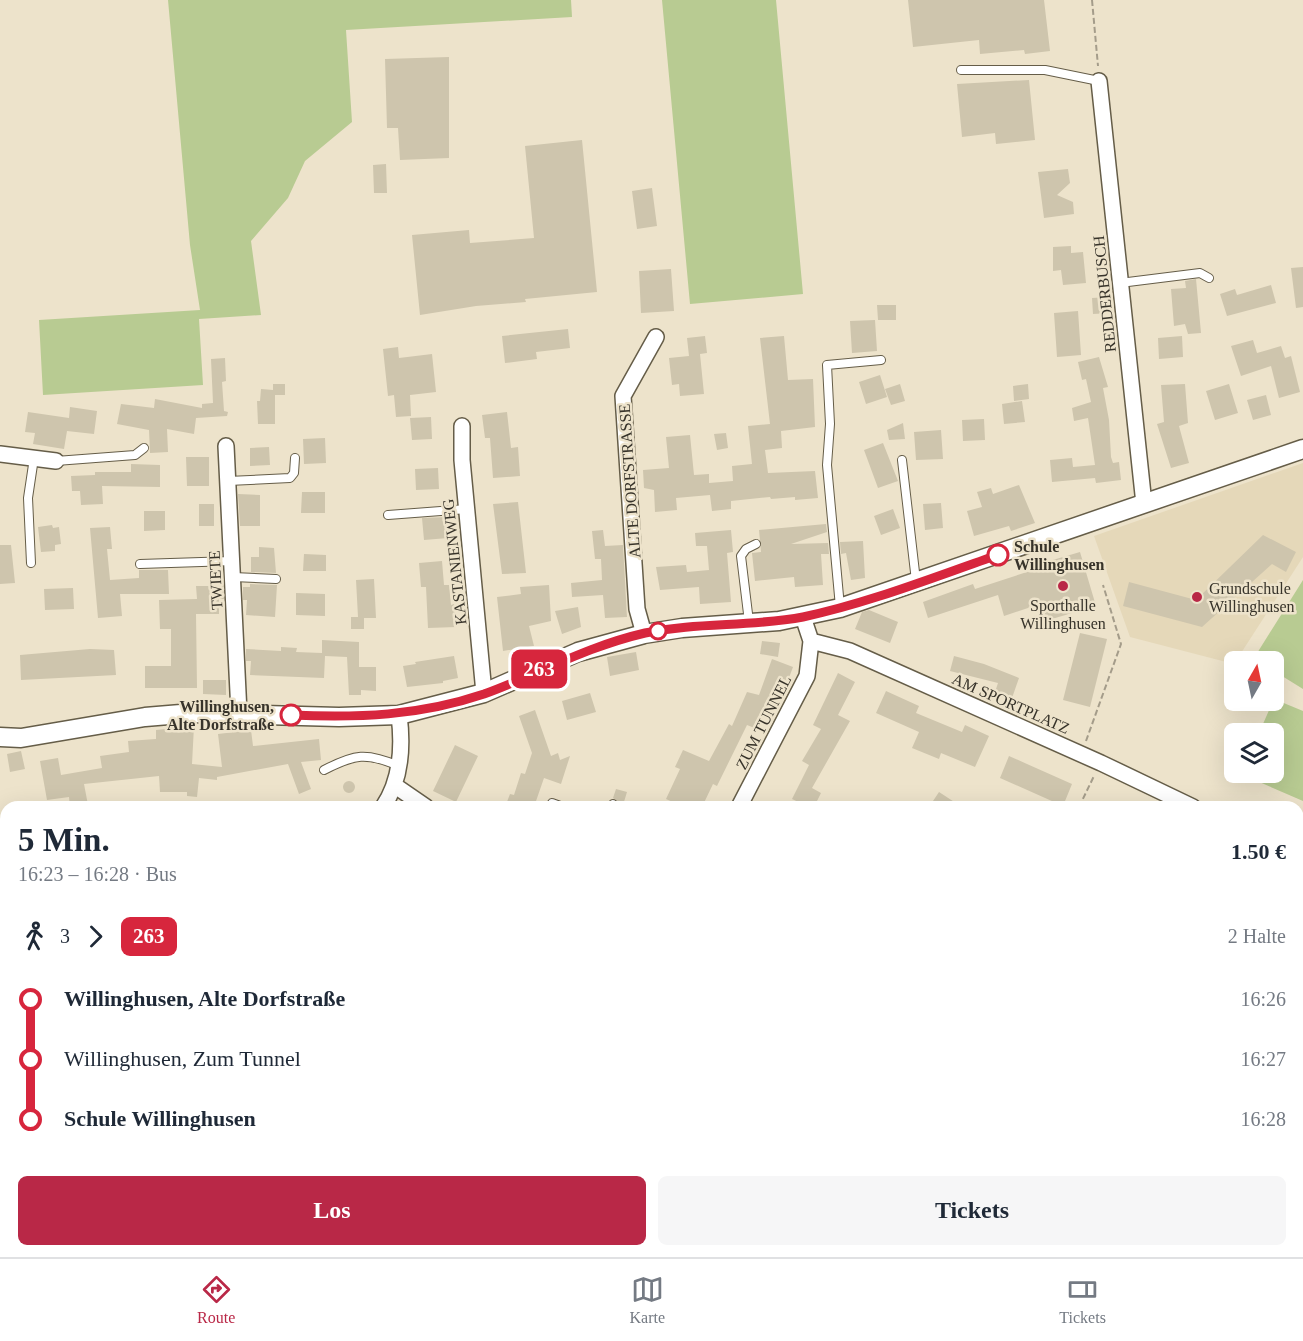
<!DOCTYPE html>
<html lang="de">
<head>
<meta charset="utf-8">
<style>
  body { margin:0; font-family:Georgia,serif; background:#f6f6f7; color:#1f2937; height:100vh; display:flex; flex-direction:column; font-size:22px; white-space:nowrap }
  * { box-sizing:border-box; margin:0 }
  p { font-size:20px; color:#747a83 }
  .icon { flex:none; width:33px; height:33px; fill:none; stroke:currentColor; stroke-width:2; stroke-linecap:round; stroke-linejoin:round }
  .map { position:relative; flex:1; overflow:hidden }
  .details { position:absolute; left:0px; top:801px; width:1304px; height:456px; display:flex; flex-direction:column; background:#fff; border-radius:18px 18px 0 0; box-shadow:0 6px 24px #0002 }
  .details>* { flex:none }
  .badge { padding:0 12px; border-radius:9px; font-size:21px; line-height:39px }
  .needle { width:39px; rotate:9deg }
  .buttons { position:absolute; left:1224px; top:651px; display:grid; gap:12px }
  .buttons a { display:grid; place-items:center; width:60px; height:60px; border-radius:9px; background:#fff; box-shadow:0 6px 24px #0002; font-size:30px }
  .map>.badge { position:absolute; translate:-50% -50%; box-shadow:0 0 0 3px #fff }
  .legs { display:flex; align-items:center; gap:9px; height:66px; padding:0 18px; font-size:20px }
  .legs p { margin-inline-start:auto }
  .overview { display:flex; align-items:center; justify-content:space-between; height:102px; padding:0 18px }
  h1 { font-size:33px; font-weight:700; line-height:45px }
  .action { display:flex; gap:12px; margin-top:auto; padding:12px 18px }
  .action a { flex:1; height:69px; border-radius:9px; background:#b92847; color:#fff; font-size:24px; font-weight:700; line-height:69px; text-align:center }
  .action a+a { background:#f6f6f7; color:#1f2937 }
  ul { padding:0 18px; list-style:none }
  li { display:flex; align-items:center; gap:21px; height:60px; font-size:22px }
  li i { display:grid; place-items:center; width:9px; height:100%; margin:0 8px; background:currentColor }
  li i::after { content:''; width:15px; height:15px; margin:-8px; border:4px solid; border-radius:50%; background:#fff }
  li p { margin-inline-start:auto }
  li:first-child i { background:linear-gradient(#0000 50%,currentColor 0) }
  li:last-child i { background:linear-gradient(currentColor 50%,#0000 0) }
  .dock { display:flex; justify-content:space-around; align-items:center; height:84px; border-top:2px solid #e0e1e3; background:#fff; font-size:16px; color:#747a83 }
  .dock a { display:grid; justify-items:center; gap:3px }
  .dock .active { color:#b92847 }
  .map>svg:first-child { display:block }
  .built { fill:#e5d8b9 }
  .green { fill:#b8cb92 }
  .building { fill:#cec5ad }
  .lines { fill:none; stroke-linecap:round; stroke-linejoin:round }
  .service-casing { stroke:#655d48; stroke-width:10 }
  .minor-casing { stroke:#655d48; stroke-width:18 }
  .tertiary-casing { stroke:#655d48; stroke-width:21 }
  .path { stroke:#a49c8a; stroke-width:2; stroke-dasharray:6 3; stroke-linecap:butt }
  .service { stroke:#fff; stroke-width:8 }
  .minor { stroke:#fff; stroke-width:15 }
  .tertiary { stroke:#fff; stroke-width:18 }
  .line-1-casing { stroke:#fff; stroke-width:14 }
  .line-1 { stroke:#d7263d; stroke-width:9 }
  .stop-1-dot { fill:#fff; stroke:#d7263d; stroke-width:3 }
  .poi-dot { fill:#b92847; stroke:#ede3cb; stroke-width:2 }
  .labels { text-anchor:middle; stroke-width:5; stroke-linejoin:round; paint-order:stroke }
  .street-label { font-size:16px; fill:#37332a; stroke:#ede3cb }
  .stop-label { font-size:16px; font-weight:bold; fill:#37332a; stroke:#ede3cb; text-anchor:start }
  .poi-label { font-size:16px; fill:#37332a; stroke:#ede3cb; text-anchor:start }
</style>
</head>
<body>
<div class="map">
<svg width="1303" height="1257" viewBox="0 0 1303 1257">
  <rect width="100%" height="100%" fill="#ede3cb"/>
  <path class="built" d="M1303 463V557L1234 664 1130 637 1094 536Z
    M1303 1061V1257H1212L1215 1251H1298V1073Z"/>
  <path class="green" d="M168 0H571L572 17 346 30 352 122 305 161 288 198 251 241 261 315 199 319 203 385 43 395 39 320 200 310 190 245Z
    M662 0H776L803 294 690 304Z
    M1303 580V689L1274 671V662L1259 661 1254 658Z
    M1274 699 1303 711V801L1241 774 1274 772V734L1259 733Z
    M6 900V1251H101L100 1257H0V903Z"/>
  <path class="building" d="M908 0H1044L1050 51 1025 54 1024 50 980 54 979 40 913 47Z
    M449 57V158L400 160 398 128H387L385 59Z
    M1029 80 1035 140 996 144 995 133 962 137 957 84Z
    M582 140 597 292 525 299 526 302 476 306 420 315 412 235 469 230 470 243 534 238 525 146Z
    M386 164 387 193H374L373 165Z
    M1068 169 1070 183 1057 195 1073 202 1074 214 1044 218 1038 172Z
    M652 188 657 226 637 229 632 191Z
    M1071 246V253L1083 252 1086 283 1063 285 1061 270 1053 271V247Z
    M1303 267V307L1296 308 1291 268Z
    M671 269 674 311 641 313 639 271Z
    M1196 279 1201 333 1188 334 1185 324 1174 326 1171 289 1186 288 1185 281Z
    M1271 285 1276 303 1227 316 1220 294 1235 289 1237 295Z
    M1108 297 1110 313 1093 314 1092 298Z
    M877 305H896V320H878Z
    M1078 311 1081 355 1057 357 1054 313Z
    M875 320 877 351 852 353 850 321Z
    M568 329 570 348 536 352 537 359 505 363 502 336Z
    M705 336 707 353 700 354 704 394 680 396 679 384 672 385 669 358 689 356 687 338Z
    M784 336 788 380 813 379 815 427 781 431 782 448 765 450 768 473 815 471 818 498 795 500V497L771 499 770 497 731 501V509L712 511 710 495 676 498 677 510 655 512 654 490 644 488 643 470 669 468 666 437 690 435 694 475 709 474V483L733 481 732 466 752 464 748 426 770 424 760 338Z
    M1182 336 1183 357 1159 359 1158 338Z
    M1253 340 1257 353 1281 346 1285 358 1291 356 1300 392 1279 398 1271 366 1241 376 1231 346Z
    M398 347 399 358 432 354 436 392 410 395 411 416 396 417 394 395 388 396 383 349Z
    M1099 357 1108 387 1103 388 1109 420 1111 457 1113 463 1119 462 1121 480 1096 483 1095 478 1052 482 1050 460 1072 458 1073 467 1095 465 1088 418 1074 421 1072 408 1091 402 1086 379 1082 380 1078 362Z
    M225 358 226 381 222 382 224 411 228 412 227 416 196 418 194 434 167 429 168 452 150 453 149 430 117 424 121 404 154 408 155 399 202 408V404L213 403 211 359Z
    M880 375 887 397 866 404 859 382Z
    M273 384H285V395H275V424H258L257 401H260L261 389 273 390Z
    M900 384 905 401 891 405 885 389Z
    M1028 384 1029 399 1014 401 1013 386Z
    M1185 384 1188 423 1179 426 1189 463 1171 468 1157 424 1164 422 1161 385Z
    M1229 384 1238 413 1215 420 1206 391Z
    M1266 395 1271 415 1253 420 1247 400Z
    M1022 401 1025 422 1004 424 1002 404Z
    M70 407 97 411 94 434 67 431 64 449 33 444 35 433 25 432 28 412 69 418Z
    M507 412 511 448 518 447 520 476 493 478 490 438H485L482 415Z
    M431 417 432 439 412 440 410 418Z
    M984 419 985 440 963 441 962 420Z
    M903 423 905 439 889 440 887 430Z
    M941 430 943 459 916 460 914 432Z
    M726 433 728 448 717 450 714 434Z
    M325 438 326 463 304 464 303 439Z
    M883 443 898 481 878 488 864 450Z
    M269 447 270 465 250 466V448Z
    M186 457H209V486H187Z
    M131 464 160 465V487L102 486 103 504 81 505 80 491H72L71 476 95 475V472H131Z
    M438 468 439 489 416 490 415 469Z
    M1019 485 1035 523 1011 531 1009 526 974 536 967 511 982 507 977 492 991 488 993 494Z
    M302 492H325V513H301Z
    M238 494 260 495V526H240Z
    M518 502 526 573 502 574 493 504Z
    M941 503 943 528 925 530 923 504Z
    M199 504H214V526H199Z
    M893 509 900 528 881 535 874 516Z
    M144 511H165V530L144 531Z
    M447 517 448 538 424 540 422 518Z
    M826 524 827 532 791 544 828 543 829 554H821L823 585 795 587 794 577 755 581 752 553 761 552 759 530Z
    M52 525 53 528 59 527 61 544 55 545V551L41 552 38 527Z
    M110 527 112 549H107L110 580 139 578V570H168L169 594H120L122 616 98 618 90 528Z
    M603 530 605 546 623 545 627 617 605 618 603 595 572 597 571 583 602 580 601 559H595L592 531Z
    M731 530 733 552 727 553 731 602 700 604 699 587 660 590 656 567 686 565 687 572 709 570 707 546H696L695 533Z
    M1263 535 1296 552 1286 572 1272 564 1202 627 1123 606 1129 582 1196 600Z
    M863 541 865 578 851 580 846 553 841 554 840 542Z
    M0 545H11L15 583 0 584Z
    M259 547 274 548 276 573 251 572V557H259Z
    M1080 552 1096 606 1045 621 1040 604 1004 616 998 595 928 618 923 602 973 584 975 589 1030 571 1029 567Z
    M304 554 326 555V571H303Z
    M442 561 444 585H449L451 605 454 604 456 627 428 628 426 587H421L419 563Z
    M374 579 376 618H364V629H351V617H358L356 580Z
    M250 584 277 585 275 617 246 615 247 600H243V587H250Z
    M549 585 551 621 529 626 534 646 503 651 497 597 521 594 520 587Z
    M196 586H223L224 599H219V614H196L197 688H145V666H171V629H160L159 600 197 599Z
    M73 588 74 609 45 610 44 589Z
    M296 593 325 594V616L296 615Z
    M578 607 581 627 562 634 555 611Z
    M869 610 898 622 890 643 855 629 862 612Z
    M1080 633 1107 639 1090 707 1063 700Z
    M322 640 359 642V667H376V691L361 690V695H349L347 657 325 656 324 678 250 675 251 661H246V649L281 651V647L297 648 296 652 322 653Z
    M762 641 780 643 778 657 760 654Z
    M90 649 114 650 116 675 21 680 20 655Z
    M636 652 639 670 610 676 607 657Z
    M454 656 458 678 443 681V683L407 687 403 666 416 664 415 662Z
    M954 656 984 664 1019 678 1012 698 995 692 998 683 950 671Z
    M772 659 793 667 781 699 771 695 757 729 747 725 717 786 713 784 702 807H684L666 799 680 769 675 767 683 750 709 761 729 724 732 726 747 692 759 695Z
    M838 673 855 682 838 715 850 721 812 788 821 793 814 807H809L792 799 809 765 802 761 821 729 813 725Z
    M203 680H226V695L203 694Z
    M886 691 919 706 916 713 962 732 965 725 989 736 975 767 941 753 939 759 912 748 919 732 876 713Z
    M590 693 596 712 567 720 562 701Z
    M535 710 551 756 558 753 560 760 570 756 561 784 544 778 535 804 542 807H505L510 794 514 795 521 773 525 774 532 753 519 716Z
    M194 726 192 764 222 767 218 734 251 730 253 746 319 739 321 760 301 762 311 789 299 794 288 764 217 777V780L199 778 197 797 187 796V792H160L159 776 84 784 88 805 70 807 69 797 47 800 40 761 58 758 61 775 102 768 100 756 129 752 128 741 156 739V730Z
    M455 745 478 756 456 802 433 791Z
    M21 751 25 769 10 772 7 754Z
    M1009 756 1072 784 1063 806 1000 778Z
    M343 787a6 6 0 1 1 12 0a6 6 0 1 1-12 0Z
    M616 789 627 792 623 805 613 798Z
    M939 792 962 807H929Z"/>
  <g class="lines">
    <g class="service-casing">
      <path id="service" d="M961 70H1045L1099 81
        M1120 283 1200 273 1209 278
        M902 460 916 581
        M56 461 135 455 144 448
        M228 481 290 478 294 473 295 458
        M388 515 467 509
        M31 563 28 498 34 458
        M140 564 232 561
        M233 577 276 579
        M840 607 827 465 830 424 827 365 881 360
        M749 622 741 556 746 549 756 544
        M324 770C355 754 366 752 399 766
        M550 807 552 803 563 807
        M612 807 613 804"/>
    </g>
    <g class="minor-casing">
      <path id="minor" d="M1099 81 1144 504
        M462 426V460L484 693
        M226 446 239 713
        M0 454 56 461
        M644 634 637 609 623 396 656 337
        M811 641 850 651 1101 763 1193 807
        M394 785 426 807
        M383 807C402 779 403 746 399 715
        M739 807 807 676 811 641 803 617
        M751 1251 765 1257
        M454 1257 458 1251
        M734 1257 737 1251
        M784 1257 787 1251
        M902 1257 904 1251
        M1023 1257 1026 1251"/>
    </g>
    <g class="tertiary-casing">
      <path id="tertiary" d="M0 737 21 738 145 717 193 713 339 717 399 715 484 693 578 652 644 634 682 628 779 621 840 608 1303 449
        M1298 990 1303 979
        M1187 1257 1189 1251"/>
    </g>
    <path class="path" d="M1092 0 1098 66
      M1086 741 1121 644 1103 585
      M1079 807 1094 776
      M1298 852 1303 854"/>
    <use href="#service" class="service"/>
    <use href="#minor" class="minor"/>
    <use href="#tertiary" class="tertiary"/>
  </g>
  <g class="lines">
    <g class="line-1-casing">
      <path id="line-1" d="M291 715C358 718 419 716 484 694 539 674 585 647 645 633 697 622 751 627 803 617 869 603 934 577 998 555"/>
    </g>
    <use href="#line-1" class="line-1"/>
  </g>
  <g class="stop-1-dot">
    <circle cx="998" cy="555" r="10"/>
    <circle cx="658" cy="631" r="8"/>
    <circle cx="291" cy="715" r="10"/>
  </g>
  <g class="poi-dot">
    <circle cx="1063" cy="586" r="6"/>
    <circle cx="1197" cy="597" r="6"/>
  </g>
  <g class="labels">
    <g class="street-label">
      <text transform="translate(1104 294) rotate(-96)" y="6">REDDERBUSCH</text>
      <text transform="translate(629 481) rotate(-94)" y="6">ALTE DORFSTRASSE</text>
      <text transform="translate(454 562) rotate(-96)" y="6">KASTANIENWEG</text>
      <text transform="translate(215 580) rotate(-93)" y="6">TWIETE</text>
      <text transform="translate(1011 703) rotate(24)" y="6">AM SPORTPLATZ</text>
      <text transform="translate(763 722) rotate(-63)" y="6">ZUM TUNNEL</text>
    </g>
    <g class="stop-label">
      <text x="1014" y="552">Schule<tspan x="1014" dy="18">Willinghusen</tspan></text>
      <text x="274" y="712" text-anchor="end">Willinghusen,<tspan x="274" dy="18">Alte Dorfstraße</tspan></text>
    </g>
    <g class="poi-label">
      <text x="1209" y="594">Grundschule<tspan x="1209" dy="18">Willinghusen</tspan></text>
      <text x="1063" y="611" text-anchor="middle">Sporthalle<tspan x="1063" dy="18">Willinghusen</tspan></text>
    </g>
  </g>
</svg>
<div class="buttons">
<a><svg class="needle" viewBox="-14 -14 28 28"><path d="M0-13l5 13h-10z" fill="#e53935"/><path d="M0 13l5-13h-10z" fill="#747a83"/></svg></a>
<a><svg class="icon" aria-label="layers" viewBox="0 0 24 24"><path d="M12 4l9 5-9 5-9-5zM3 14l9 5 9-5"/></svg></a>
</div>
<b class="badge" style="left:539px;top:669px;background:#d7263d;color:#fff">263</b>
<section class="details">
<div class="overview"><div><h1>5 Min.</h1><p>16:23 – 16:28 · Bus</p></div><b>1.50 €</b></div>
<div class="legs"><svg class="icon" aria-label="walk" viewBox="0 0 24 24"><circle cx="13" cy="4" r="2"/><path d="M13 8l-2 6 4 7M11 14l-3 7M7 12l3-4h3l4 4"/></svg>3<svg class="icon" aria-label="forward" viewBox="0 0 24 24"><path d="M9 5l7 7-7 7"/></svg><b class="badge" style="background:#d7263d;color:#fff">263</b><p>2 Halte</p></div>
<ul>
<li><i style="color:#d7263d"></i><b>Willinghusen, Alte Dorfstraße</b><p>16:26</p></li>
<li><i style="color:#d7263d"></i><span>Willinghusen, Zum Tunnel</span><p>16:27</p></li>
<li><i style="color:#d7263d"></i><b>Schule Willinghusen</b><p>16:28</p></li>
</ul>
<div class="action"><a>Los</a><a>Tickets</a></div>
</section>
</div>
<nav class="dock">
<a class="active"><svg class="icon" aria-label="directions" viewBox="0 0 24 24"><path d="M12 3l9 9-9 9-9-9zM9 14v-3h6M13 9l2 2-2 2"/></svg>Route</a>
<a><svg class="icon" aria-label="map" viewBox="0 0 24 24"><path d="M3 6l6-2 6 2 6-2v14l-6 2-6-2-6 2zM9 4v14M15 6v14"/></svg>Karte</a>
<a><svg class="icon" aria-label="tickets" viewBox="0 0 24 24"><path d="M3 7h18v10H3zM15 7v10"/></svg>Tickets</a>
</nav>
</body>
</html>
